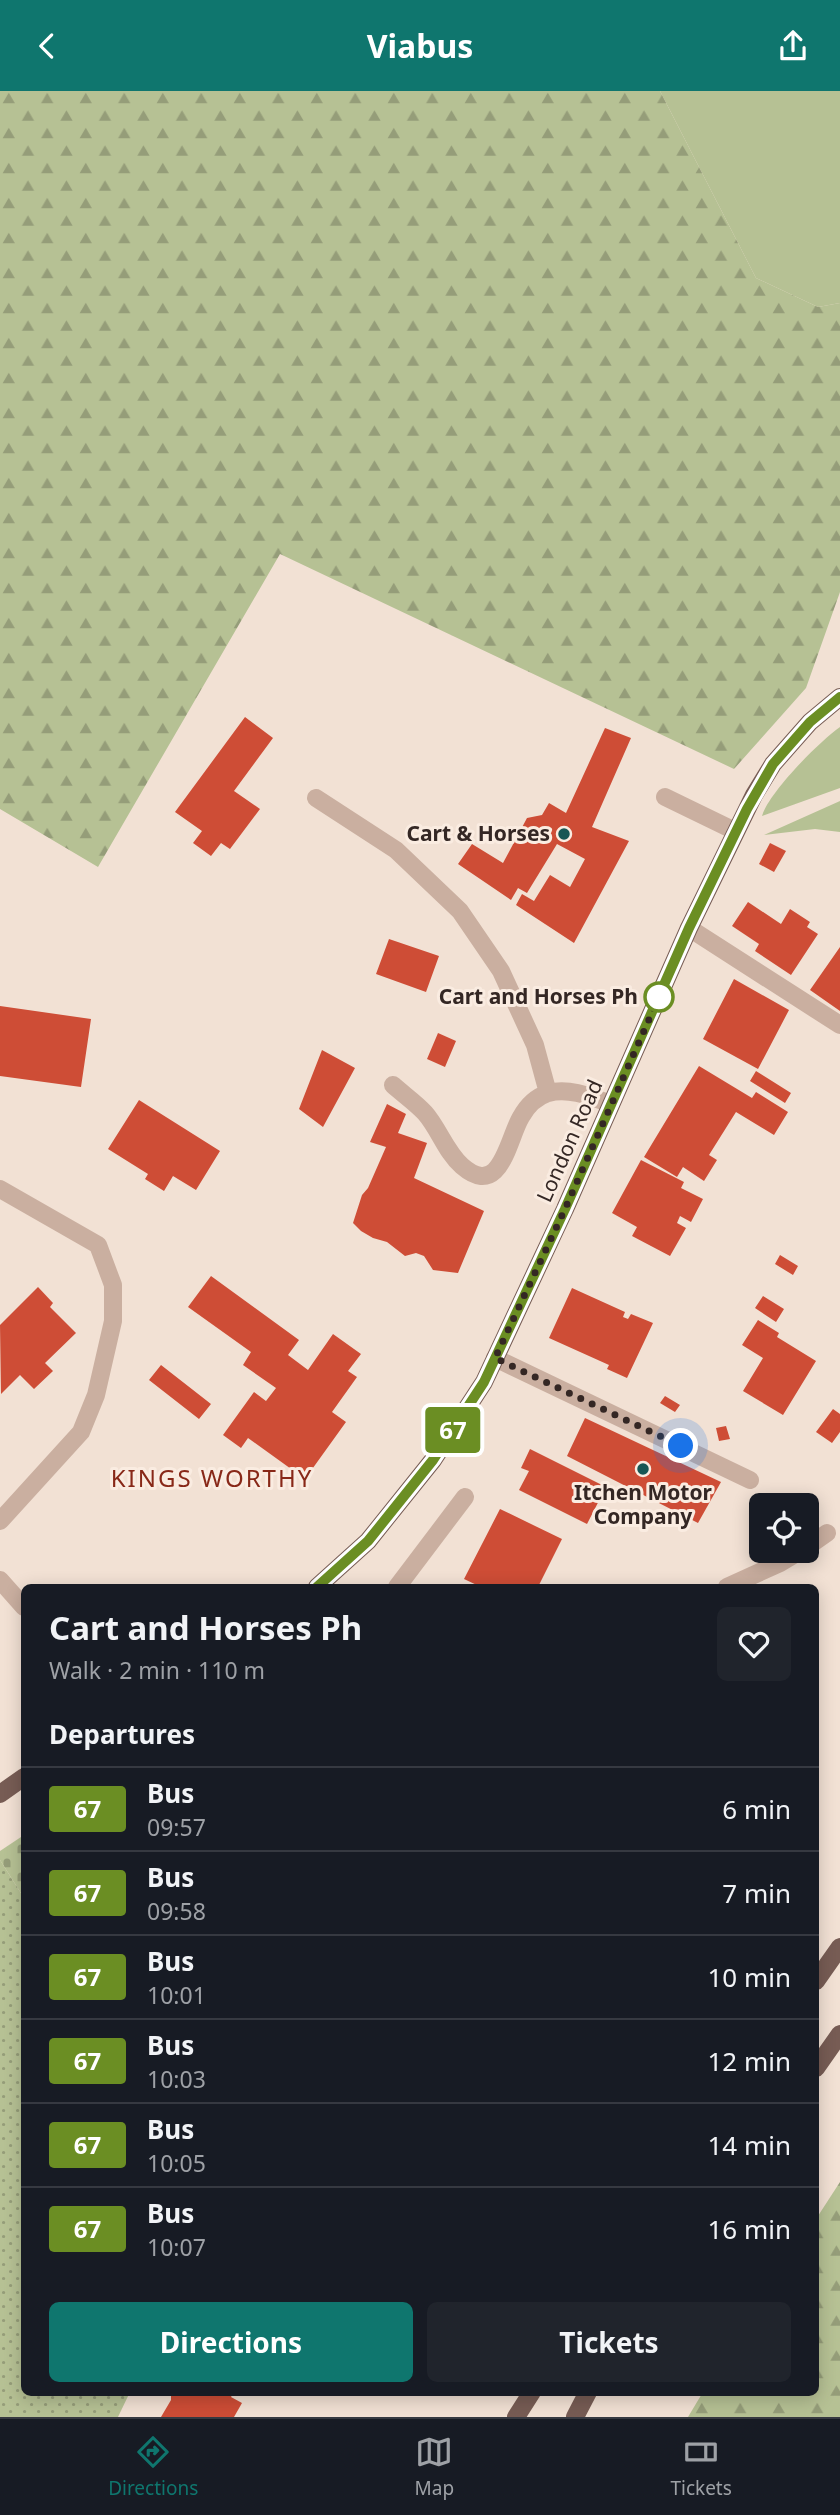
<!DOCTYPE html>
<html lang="en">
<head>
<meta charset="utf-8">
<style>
  body { margin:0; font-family:"Noto Sans",sans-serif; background:#20242c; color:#f1f3f6; height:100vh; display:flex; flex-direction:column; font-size:26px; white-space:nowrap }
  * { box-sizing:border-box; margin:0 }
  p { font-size:23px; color:#9ea1a6 }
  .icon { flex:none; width:38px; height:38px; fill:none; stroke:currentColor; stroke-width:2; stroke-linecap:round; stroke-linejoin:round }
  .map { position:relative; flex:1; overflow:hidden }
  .details { position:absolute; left:21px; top:1493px; width:798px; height:812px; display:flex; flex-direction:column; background:#171b24; border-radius:10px; box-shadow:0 4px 18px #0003 }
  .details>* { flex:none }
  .badge { padding:0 14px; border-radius:5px; font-size:24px; line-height:46px }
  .fabs { position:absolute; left:749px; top:1402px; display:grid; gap:14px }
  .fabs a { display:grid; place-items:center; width:70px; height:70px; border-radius:10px; background:#171b24; box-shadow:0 4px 18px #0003; font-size:35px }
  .you { position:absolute; width:35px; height:35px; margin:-18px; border:5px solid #fff; border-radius:50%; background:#1a73e8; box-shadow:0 0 0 10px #1a73e833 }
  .map>.badge { position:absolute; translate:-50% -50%; box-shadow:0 0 0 4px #fff }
  h2 { padding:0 28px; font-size:26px; line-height:63px }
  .round { display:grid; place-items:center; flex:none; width:74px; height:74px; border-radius:10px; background:#20242c }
  .summary { display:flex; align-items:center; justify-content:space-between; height:119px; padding:0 28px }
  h1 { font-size:33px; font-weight:700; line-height:52px }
  .primary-button { display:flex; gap:14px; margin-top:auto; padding:14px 28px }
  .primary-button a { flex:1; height:80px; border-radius:10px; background:#0f766e; color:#fff; font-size:28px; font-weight:700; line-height:80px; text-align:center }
  .primary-button a+a { background:#20242c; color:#f1f3f6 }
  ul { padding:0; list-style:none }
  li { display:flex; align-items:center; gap:21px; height:84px; padding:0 28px; border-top:2px solid #363941 }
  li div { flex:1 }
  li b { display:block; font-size:26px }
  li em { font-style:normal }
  li .badge { min-width:77px; font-weight:700; text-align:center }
  header { display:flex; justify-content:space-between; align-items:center; height:91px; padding:0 28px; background:#0f766e; color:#fff; font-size:32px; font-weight:700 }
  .tabs { display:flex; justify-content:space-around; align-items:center; height:98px; border-top:2px solid #363941; background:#171b24; font-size:19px; color:#9ea1a6 }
  .tabs a { display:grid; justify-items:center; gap:4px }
  .tabs .on { color:#0f766e }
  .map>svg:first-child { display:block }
  .grass { fill:#b6c194 }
  .forest { fill:url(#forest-firs) }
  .cemetery { fill:url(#cemetery-stones) }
  .park { fill:url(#park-dots) }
  .building { fill:#ce4d36 }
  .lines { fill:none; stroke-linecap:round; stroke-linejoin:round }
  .minor { stroke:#caafa0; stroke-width:18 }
  .major { stroke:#775c54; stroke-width:18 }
  .line-casing { stroke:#fff; stroke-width:16 }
  .line { stroke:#6b8e23; stroke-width:10 }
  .walk { stroke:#342724; stroke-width:7; stroke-dasharray:0 12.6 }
  .poi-dot { fill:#175755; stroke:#faece1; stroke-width:2.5 }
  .stop-dot { fill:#fff; stroke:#6b8e23; stroke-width:3.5 }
  .labels { text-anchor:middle; stroke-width:6; stroke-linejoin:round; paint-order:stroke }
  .poi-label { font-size:21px; font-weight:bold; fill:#342724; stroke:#faece1; text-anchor:end }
  .stop-label { font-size:21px; font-weight:bold; fill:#342724; stroke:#faece1; text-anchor:end }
  .street-label { font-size:21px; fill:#342724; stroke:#faece1 }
  .quarter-label { font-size:24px; letter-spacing:2px; fill:#882818; stroke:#faece1 }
</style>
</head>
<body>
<header><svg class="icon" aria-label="back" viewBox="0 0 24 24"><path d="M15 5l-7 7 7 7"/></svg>Viabus<svg class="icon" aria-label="share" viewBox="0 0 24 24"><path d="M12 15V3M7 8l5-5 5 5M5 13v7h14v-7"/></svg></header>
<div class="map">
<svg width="840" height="2326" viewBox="0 0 840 2326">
  <defs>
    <pattern id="forest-firs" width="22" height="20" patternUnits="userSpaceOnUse" patternTransform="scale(1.75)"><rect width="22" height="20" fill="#b6c194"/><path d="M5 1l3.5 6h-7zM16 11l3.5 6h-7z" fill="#959d79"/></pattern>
    <pattern id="cemetery-stones" width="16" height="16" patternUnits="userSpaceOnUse" patternTransform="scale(1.75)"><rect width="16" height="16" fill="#b6c194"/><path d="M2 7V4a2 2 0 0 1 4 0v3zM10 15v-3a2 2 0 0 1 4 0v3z" fill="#959d79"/></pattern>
    <pattern id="park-dots" width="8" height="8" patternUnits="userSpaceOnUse" patternTransform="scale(1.75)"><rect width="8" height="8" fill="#b6c194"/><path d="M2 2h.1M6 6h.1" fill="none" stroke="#959d79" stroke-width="1.8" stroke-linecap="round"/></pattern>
  </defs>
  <rect width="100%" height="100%" fill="#f2e1d4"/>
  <path class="grass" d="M660 0H840V212L818 216 756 187Z
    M840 636V697L762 725C769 701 820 650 840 636Z
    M840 710V741L815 738 764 744Z"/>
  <path class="forest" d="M0 0H660L756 187 818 216 840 212V501L806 597 734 678 280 463 98 776 0 718Z
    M840 2091V2326H688L703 2301H816V2128Z"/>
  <path class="cemetery" d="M24 1744V1807L0 1769V1760Z"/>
  <path class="park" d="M0 1769 24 1807V2301H130L118 2326H0Z"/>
  <path class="building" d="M245 626 273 647 234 700 260 718 230 758 221 752 211 765 193 752 202 740 175 721Z
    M605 637 631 647 592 736 629 750 574 852 516 814 522 803 534 810 550 784 570 796 585 768 557 753 527 802 518 797 511 809 458 773 472 753 503 772 527 727 542 724 549 712 566 722Z
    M770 752 786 760 774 781 759 773Z
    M748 811 781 833 790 818 810 831 807 836 818 843 791 884 755 860 759 853 732 835Z
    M389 848 439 865 426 901 376 883Z
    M840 856V920L810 899Z
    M734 888 789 919 758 978 703 948Z
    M0 915 91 928 81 996 0 985Z
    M438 942 456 950 445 976 427 968Z
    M322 959 355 977 323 1036 299 1018Z
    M699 975 752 1007 756 1001 788 1021 774 1044 736 1021 709 1064 717 1069 704 1090 683 1076 677 1086 644 1066Z
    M756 980 791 1002 785 1012 750 990Z
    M139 1009 220 1060 196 1099 173 1085 164 1100 145 1088 148 1083 108 1058Z
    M387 1013 406 1023 398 1042 427 1052 414 1087 484 1120 458 1182 433 1179 424 1165 416 1162 405 1165 387 1151 373 1147 361 1140 353 1132 362 1104 368 1097 386 1056 370 1051Z
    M641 1069 684 1091 681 1097 703 1108 691 1131 680 1125 677 1132 686 1137 670 1165 632 1145 637 1136 612 1122Z
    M780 1164 798 1175 793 1184 775 1173Z
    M211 1185 299 1249 288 1264 308 1279 333 1243 361 1263 348 1280 357 1286 332 1321 346 1331 305 1388 248 1347 241 1357 223 1344 254 1301 266 1310 276 1297 243 1274 251 1261 188 1216Z
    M38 1196 53 1212 50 1216 76 1242 45 1272 53 1280 34 1298 20 1284 1 1303 0 1234Z
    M572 1197 625 1221 623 1226 628 1228 631 1223 653 1232 627 1287 607 1278 609 1274 549 1247Z
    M763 1205 784 1218 776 1231 755 1217Z
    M758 1229 779 1242 777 1246 816 1270 783 1324 743 1300 763 1267 742 1254Z
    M161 1274 211 1313 199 1328 149 1289Z
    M665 1305 680 1314 675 1321 660 1312Z
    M833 1318 840 1323V1341L832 1352 816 1341Z
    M585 1327 721 1391 698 1432 567 1365Z
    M726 1335 730 1348 719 1350 716 1337Z
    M530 1358 606 1396 587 1433 519 1399 529 1380 521 1377Z
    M500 1418 562 1448 538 1496H481L464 1488Z
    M171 2301H234L231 2306 242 2312 234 2326H161L171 2309Z"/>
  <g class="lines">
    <path class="minor" d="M665 706 735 740
      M316 707 396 759 460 820 501 880 535 954 548 1002
      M689 837 840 934
      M393 994C403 1003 416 1012 425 1022 439 1038 446 1061 462 1075 501 1109 508 1047 521 1026 527 1015 536 1006 548 1002 569 996 592 1006 611 1013
      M0 1098 98 1154 113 1194V1230L96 1304 81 1341 0 1430
      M495 1267 750 1389
      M807 1456 827 1442
      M0 1489 24 1516
      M397 1496 465 1406
      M727 1496 780 1472 800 1460"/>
    <path class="major" d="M317 1496 368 1450 433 1369 484 1291 565 1118 689 837 754 704 773 673 810 631 840 606
      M0 1703 24 1686
      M816 1890 840 1856
      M816 1977 840 1943
      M516 2326 532 2301
      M575 2326 588 2301"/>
  </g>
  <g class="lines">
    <g class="line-casing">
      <path id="line" d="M317 1496 368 1450 433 1369 484 1291 565 1118 689 837 747 718 773 673 810 631 840 606"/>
    </g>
    <use href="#line" class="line"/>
    <path class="walk" d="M659 906 565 1118 495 1267 681 1355"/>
  </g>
  <g class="poi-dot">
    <circle cx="564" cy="743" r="7"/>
    <circle cx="643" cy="1378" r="7"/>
  </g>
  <circle class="stop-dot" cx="659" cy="906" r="14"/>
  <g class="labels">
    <g class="poi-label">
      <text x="550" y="750">Cart &amp; Horses</text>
      <text x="643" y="1409" text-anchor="middle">Itchen Motor<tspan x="643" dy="24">Company</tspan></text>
    </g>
    <g class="stop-label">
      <text x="638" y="913">Cart and Horses Ph</text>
    </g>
    <g class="street-label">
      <text transform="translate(570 1050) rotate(-66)" y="7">London Road</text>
    </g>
    <g class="quarter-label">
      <text x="212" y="1396">KINGS WORTHY</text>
    </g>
  </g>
</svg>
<div class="fabs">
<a><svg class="icon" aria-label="locate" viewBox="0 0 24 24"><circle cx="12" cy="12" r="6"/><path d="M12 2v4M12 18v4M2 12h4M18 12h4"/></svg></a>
</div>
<div class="you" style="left:681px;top:1355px"></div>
<b class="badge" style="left:453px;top:1339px;background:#6b8e23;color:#fff">67</b>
<section class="details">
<div class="summary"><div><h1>Cart and Horses Ph</h1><p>Walk · 2 min · 110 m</p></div><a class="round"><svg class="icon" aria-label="heart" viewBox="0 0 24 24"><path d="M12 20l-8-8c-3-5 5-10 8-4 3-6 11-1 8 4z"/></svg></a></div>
<h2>Departures</h2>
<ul>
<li><span class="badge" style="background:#6b8e23;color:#fff">67</span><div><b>Bus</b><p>09:57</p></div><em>6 min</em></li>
<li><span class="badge" style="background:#6b8e23;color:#fff">67</span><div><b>Bus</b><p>09:58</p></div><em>7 min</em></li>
<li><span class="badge" style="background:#6b8e23;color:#fff">67</span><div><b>Bus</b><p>10:01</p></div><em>10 min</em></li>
<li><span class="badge" style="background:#6b8e23;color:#fff">67</span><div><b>Bus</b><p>10:03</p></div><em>12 min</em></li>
<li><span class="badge" style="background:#6b8e23;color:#fff">67</span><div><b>Bus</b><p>10:05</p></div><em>14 min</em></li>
<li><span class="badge" style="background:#6b8e23;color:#fff">67</span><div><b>Bus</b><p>10:07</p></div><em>16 min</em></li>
</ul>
<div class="primary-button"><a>Directions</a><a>Tickets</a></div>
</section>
</div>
<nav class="tabs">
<a class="on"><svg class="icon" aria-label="directions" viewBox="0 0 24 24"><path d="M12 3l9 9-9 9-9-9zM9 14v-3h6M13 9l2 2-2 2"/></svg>Directions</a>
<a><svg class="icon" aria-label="map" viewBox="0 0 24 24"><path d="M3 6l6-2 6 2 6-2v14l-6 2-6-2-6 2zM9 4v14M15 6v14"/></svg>Map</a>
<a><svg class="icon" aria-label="tickets" viewBox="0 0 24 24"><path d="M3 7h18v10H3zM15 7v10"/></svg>Tickets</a>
</nav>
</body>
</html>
